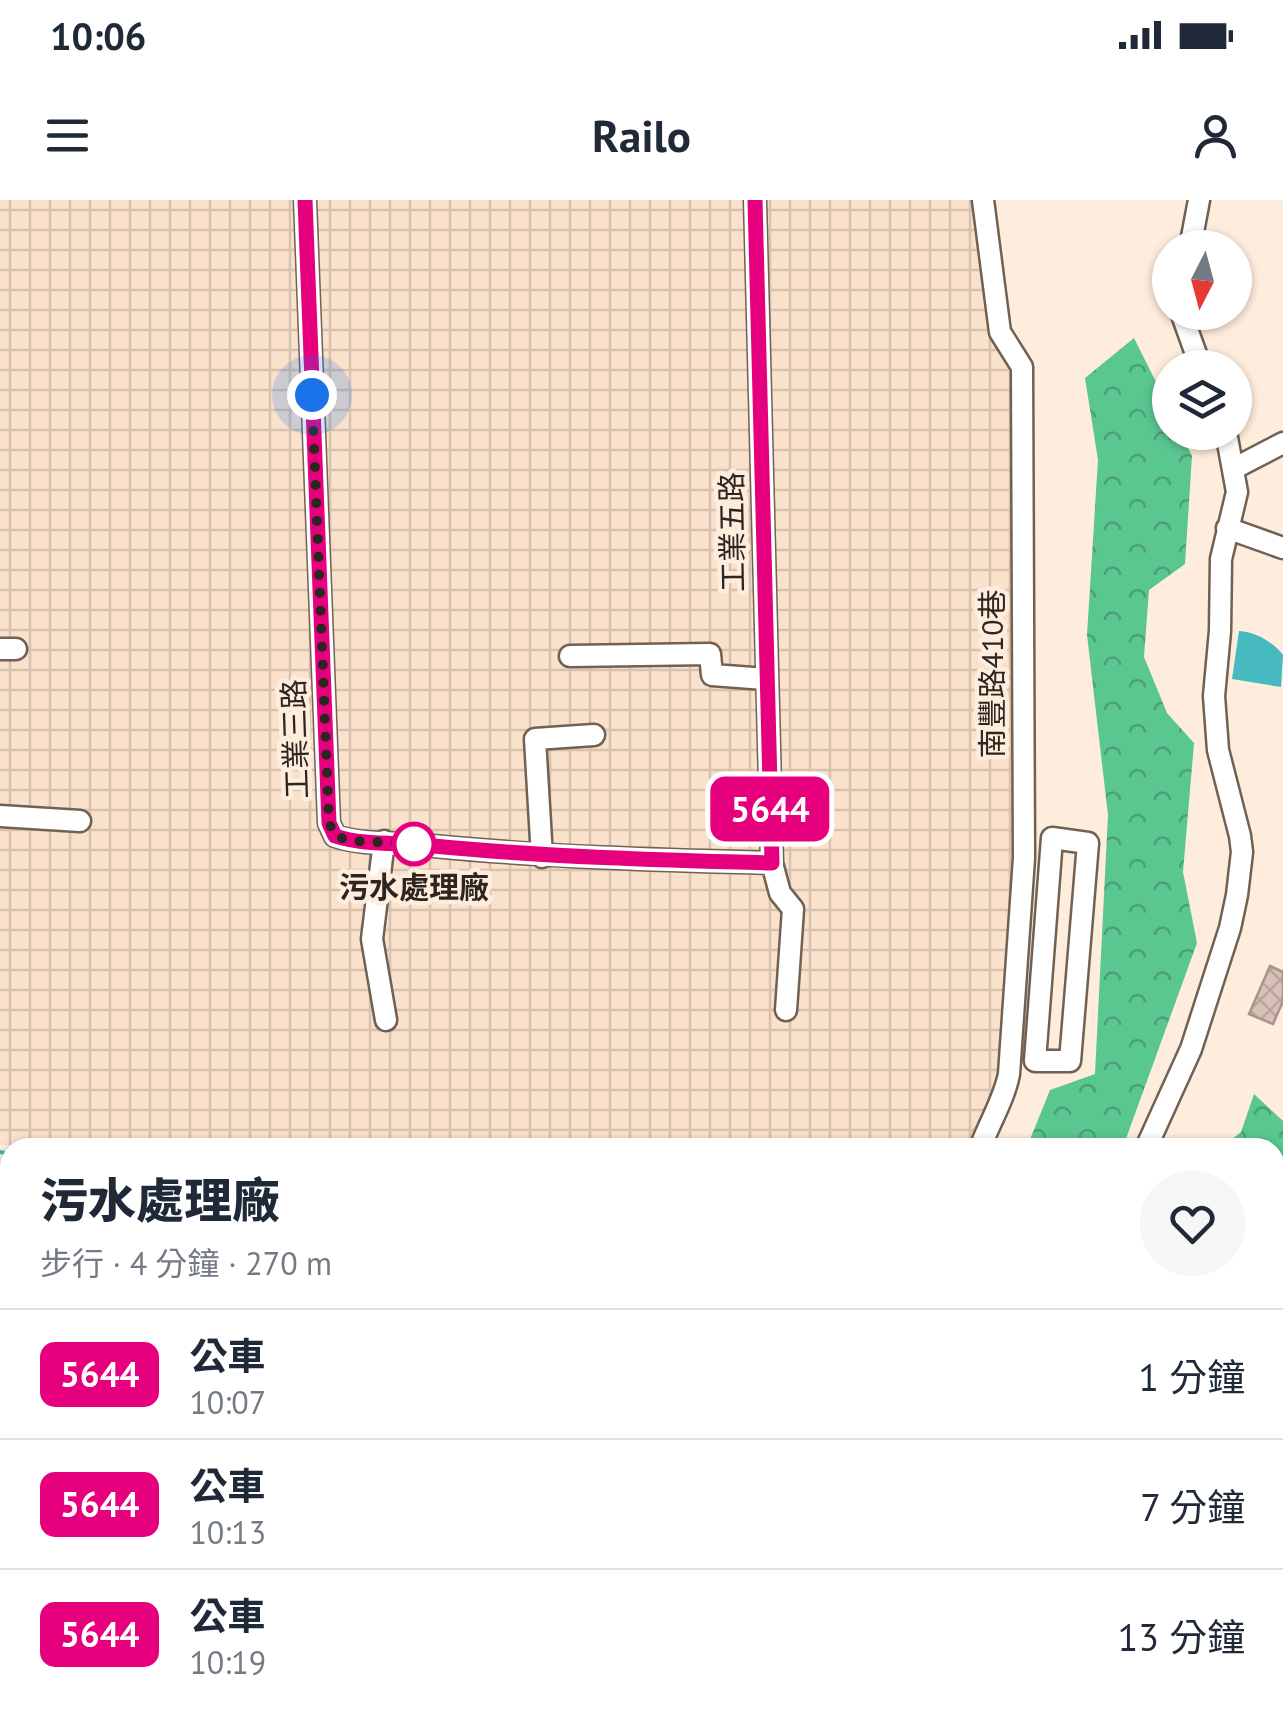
<!DOCTYPE html>
<html lang="zh-TW">
<head>
<meta charset="utf-8">
<style>
  body { margin:0; font-family:"PT Sans","Noto Sans TC",sans-serif; background:#f6f6f7; color:#1f2937; height:100vh; display:flex; flex-direction:column; font-size:38px; white-space:nowrap }
  * { box-sizing:border-box; margin:0 }
  p { font-size:32px; color:#747a83 }
  .icon { flex:none; width:55px; height:55px; fill:none; stroke:currentColor; stroke-width:2; stroke-linecap:round; stroke-linejoin:round }
  .map { position:relative; flex:1; overflow:hidden }
  .drawer { position:absolute; left:0px; top:938px; width:1285px; height:582px; display:flex; flex-direction:column; background:#fff; border-radius:30px 30px 0 0; box-shadow:0 2px 8px #0004 }
  .drawer>* { flex:none }
  .badge { padding:0 20px; border-radius:15px; font-size:35px; line-height:65px }
  .needle { width:65px; rotate:186deg }
  .tools { position:absolute; left:1152px; top:30px; display:grid; gap:20px }
  .tools a { display:grid; place-items:center; width:100px; height:100px; border-radius:50%; background:#fff; box-shadow:0 2px 8px #0004; font-size:50px }
  .you { position:absolute; width:50px; height:50px; margin:-25px; border:8px solid #fff; border-radius:50%; background:#1a73e8; box-shadow:0 0 0 15px #1a73e833 }
  .map>.badge { position:absolute; translate:-50% -50%; box-shadow:0 0 0 5px #fff }
  .round { display:grid; place-items:center; flex:none; width:105px; height:105px; border-radius:52px; background:#f6f6f7 }
  .head { display:flex; align-items:center; justify-content:space-between; height:170px; padding:0 40px }
  h1 { font-size:48px; font-weight:800; line-height:75px }
  ul { padding:0; list-style:none }
  li { display:flex; align-items:center; gap:30px; height:130px; padding:0 40px; border-top:2px solid #e0e1e3 }
  li div { flex:1 }
  li b { display:block; font-size:38px }
  li em { font-style:normal }
  li .badge { min-width:110px; font-weight:700; text-align:center }
  .status { display:flex; justify-content:space-between; align-items:center; height:70px; padding:0 50px; background:#fff; direction:ltr }
  .status svg { height:28px; fill:currentColor }
  header { display:flex; justify-content:space-between; align-items:center; height:130px; padding:0 40px; background:#fff; font-size:45px; font-weight:800 }
  .map>svg:first-child { display:block }
  .industrial { fill:url(#industrial-grid) }
  .forest { fill:url(#forest-crowns) }
  .water { fill:#47b9c0 }
  .lines { fill:none; stroke-linecap:round; stroke-linejoin:round }
  .stream { stroke:#47b9c0; stroke-width:4 }
  .building { fill:url(#building-cross-hatch); stroke:#a9938b; stroke-width:2.5 }
  .minor-casing { stroke:#716153; stroke-width:25 }
  .path { stroke:#8d8176; stroke-width:2.5; stroke-dasharray:10 5; stroke-linecap:butt }
  .minor { stroke:#fff; stroke-width:20 }
  .line-casing { stroke:#fff; stroke-width:22 }
  .line { stroke:#e6007e; stroke-width:15 }
  .walk { stroke:#2d2620; stroke-width:10; stroke-dasharray:0 18 }
  .stop-dot { fill:#fff; stroke:#e6007e; stroke-width:5 }
  .labels { text-anchor:middle; stroke-width:9; stroke-linejoin:round; paint-order:stroke }
  .street-label { font-size:30px; fill:#2d2620; stroke:#feecdc }
  .stop-label { font-size:30px; font-weight:bold; fill:#2d2620; stroke:#feecdc }
</style>
</head>
<body>
<div class="status"><b>10:06</b><svg viewBox="0 0 49 12"><path d="M0 12V9h3v3zM5 12V6h3v6zM10 12V3h3v9zM15 12V0h3v12zM26 1h20v11H26zM47 4h2v5h-2z"/></svg></div>
<header><svg class="icon" aria-label="menu" viewBox="0 0 24 24"><path d="M4 6h16M4 12h16M4 18h16"/></svg>Railo<svg class="icon" aria-label="person" viewBox="0 0 24 24"><circle cx="12" cy="8" r="4"/><path d="M4 21q1-7 8-7t8 7"/></svg></header>
<div class="map">
<svg width="1283" height="1518" viewBox="0 0 1283 1518">
  <defs>
    <pattern id="industrial-grid" width="8" height="8" patternUnits="userSpaceOnUse" patternTransform="scale(2.5)"><rect width="8" height="8" fill="#fae1cc"/><path d="M0 4h8M4 0v8" fill="none" stroke="#d7c1af"/></pattern>
    <pattern id="forest-crowns" width="20" height="18" patternUnits="userSpaceOnUse" patternTransform="scale(2.5)"><rect width="20" height="18" fill="#5ac690"/><path d="M2 6a3 3 0 1 1 6 0M12 15a3 3 0 1 1 6 0" fill="none" stroke="#4ba175"/></pattern>
    <pattern id="building-cross-hatch" width="8" height="8" patternUnits="userSpaceOnUse" patternTransform="scale(2.5)"><rect width="8" height="8" fill="#d8c1b8"/><path d="M0 0l8 8M0 8l8-8" fill="none" stroke="#baa69e"/></pattern>
  </defs>
  <rect width="100%" height="100%" fill="#feecdc"/>
  <path class="industrial" d="M0 0H976L992 132 1022 201 1029 621 1020 878 988 947 0 945Z
    M0 1010 10 1012V1361L0 1358Z"/>
  <path class="forest" d="M1134 138 1170 210V232L1181 233 1192 256 1185 364 1149 390 1144 457 1167 513 1194 543 1183 672 1197 743 1123 947H1027L1050 890 1095 874 1108 615 1087 435 1098 260 1085 178Z
    M1254 894 1283 921V992H1275V948L1222 947 1241 932Z"/>
  <path class="water" d="M1239 431C1256 432 1273 442 1283 455L1281 487 1232 479Z
    M587 1510H882L881 1518H600Z"/>
  <g class="lines">
    <path class="stream" d="M0 952 10 954"/>
  </g>
  <path class="building" d="M1270 766 1283 772V801L1273 824 1249 814Z"/>
  <g class="lines">
    <g class="minor-casing">
      <path id="minor" d="M305 0 329 623 335 636C365 646 402 642 434 646 546 657 659 660 772 663
        M755 0 772 663 780 693 793 709 786 810
        M1190 48 1199 0
        M1181 112 1201 168
        M1233 269 1283 243
        M1227 328 1283 348
        M0 449H16
        M570 456 710 454 712 475 766 479
        M0 616 80 621
        M1052 638 1088 643 1070 861H1035Z
        M384 641 372 739 386 820
        M542 657 535 539 594 535
        M980 948C989 924 1005 897 1009 874L1024 658 1022 167 1000 132 983 0
        M1146 948 1191 849 1230 728 1237 695 1242 652 1240 636 1218 550 1214 496 1220 431 1221 359 1237 292 1226 232
        M0 1142 10 1145
        M0 1365 10 1368
        M1275 1398 1283 1394
        M0 1497 10 1484
        M1246 1517 1247 1510
        M467 1518 468 1510
        M1085 1518 1089 1510
        M1171 1518 1174 1510"/>
    </g>
    <path class="path" d="M0 970 10 972
      M1275 1034 1283 1033
      M1275 1312 1283 1308
      M1275 1367 1283 1350"/>
    <use href="#minor" class="minor"/>
  </g>
  <g class="lines">
    <g class="line-casing">
      <path id="line" d="M305 0 329 623 335 636C365 646 402 642 434 646 547 657 659 660 772 663L755 0"/>
    </g>
    <use href="#line" class="line"/>
    <path class="walk" d="M312 195 329 623 335 636 351 641 424 644H414"/>
  </g>
  <circle class="stop-dot" cx="414" cy="644" r="20"/>
  <g class="labels">
    <g class="street-label">
      <text transform="translate(733 332) rotate(-91)" y="10">工業五路</text>
      <text transform="translate(993 474) rotate(-90)" y="10">南豐路410巷</text>
      <text transform="translate(296 539) rotate(-92)" y="10">工業三路</text>
    </g>
    <g class="stop-label">
      <text x="414" y="698">污水處理廠</text>
    </g>
  </g>
</svg>
<div class="tools">
<a><svg class="needle" viewBox="-14 -14 28 28"><path d="M0-13l5 13h-10z" fill="#e53935"/><path d="M0 13l5-13h-10z" fill="#747a83"/></svg></a>
<a><svg class="icon" aria-label="layers" viewBox="0 0 24 24"><path d="M12 4l9 5-9 5-9-5zM3 14l9 5 9-5"/></svg></a>
</div>
<div class="you" style="left:312px;top:195px"></div>
<b class="badge" style="left:770px;top:609px;background:#e6007e;color:#fff">5644</b>
<section class="drawer">
<div class="head"><div><h1>污水處理廠</h1><p>步行 · 4 分鐘 · 270 m</p></div><a class="round"><svg class="icon" aria-label="heart" viewBox="0 0 24 24"><path d="M12 20l-8-8c-3-5 5-10 8-4 3-6 11-1 8 4z"/></svg></a></div>
<ul>
<li><span class="badge" style="background:#e6007e;color:#fff">5644</span><div><b>公車</b><p>10:07</p></div><em>1 分鐘</em></li>
<li><span class="badge" style="background:#e6007e;color:#fff">5644</span><div><b>公車</b><p>10:13</p></div><em>7 分鐘</em></li>
<li><span class="badge" style="background:#e6007e;color:#fff">5644</span><div><b>公車</b><p>10:19</p></div><em>13 分鐘</em></li>
</ul>
</section>
</div>
</body>
</html>
